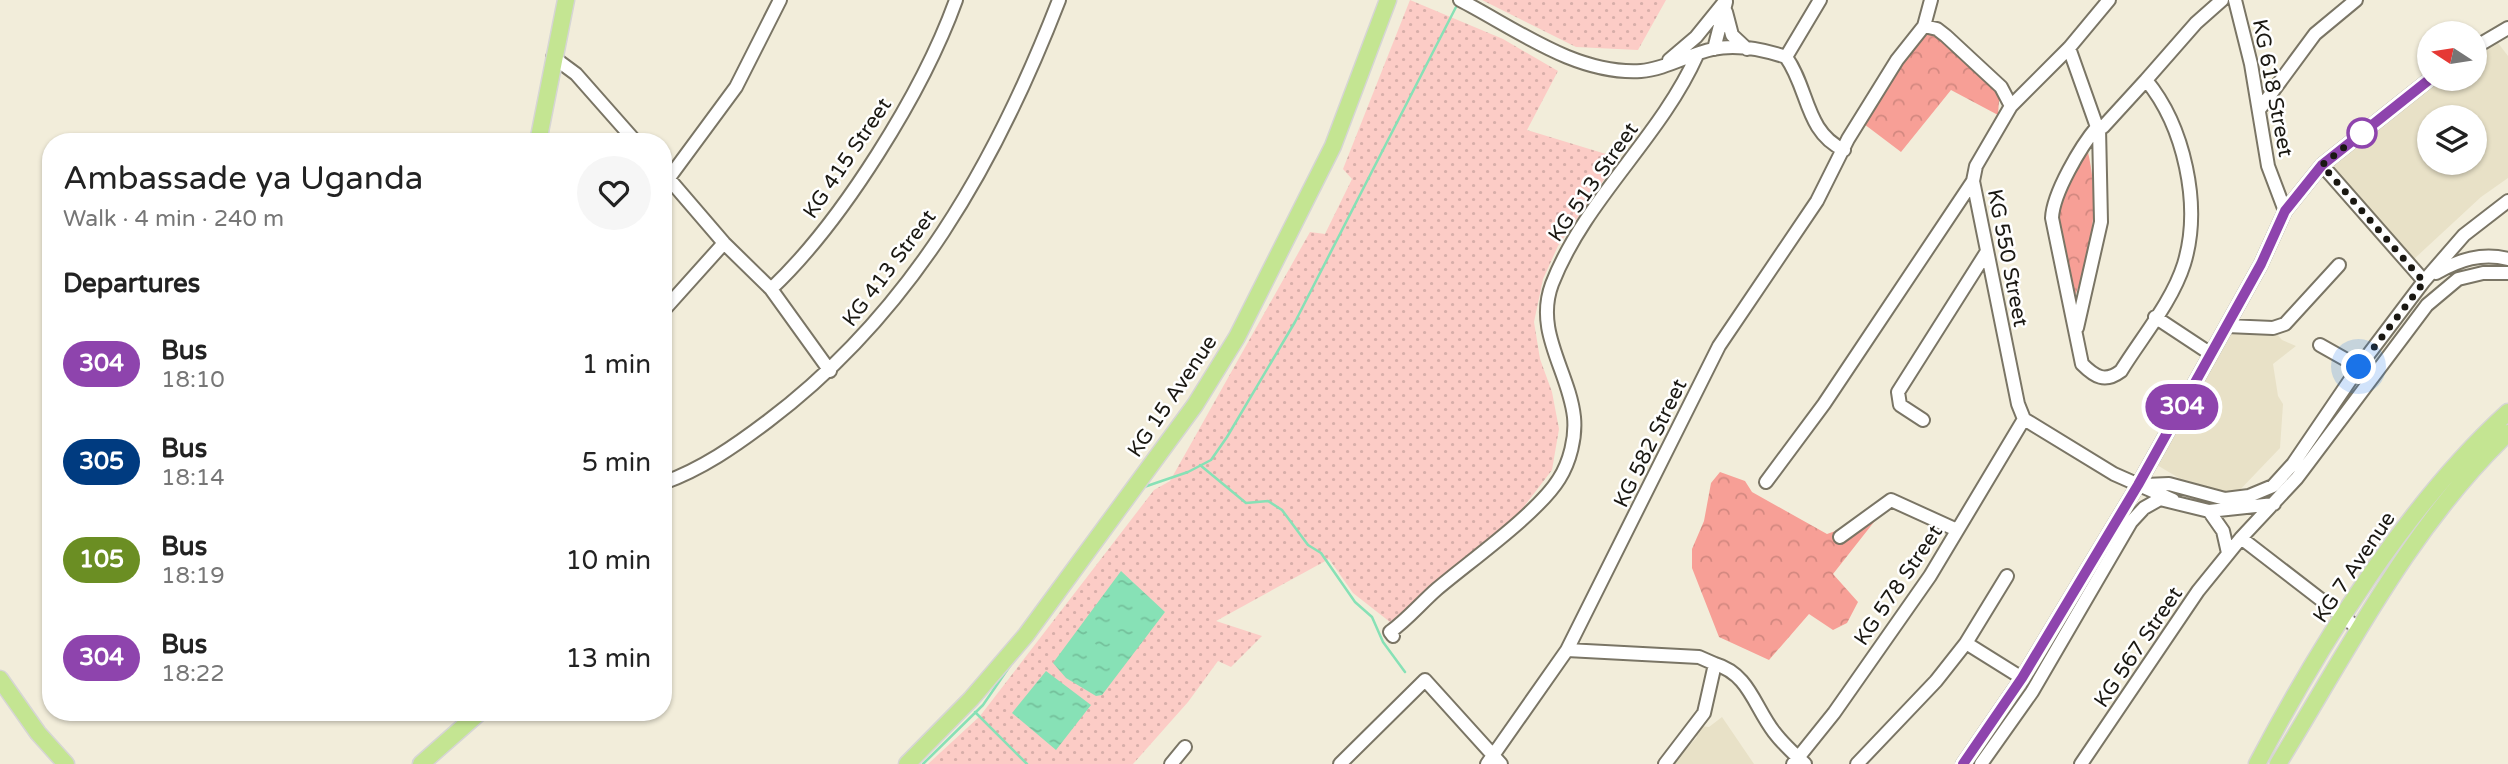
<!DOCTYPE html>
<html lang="en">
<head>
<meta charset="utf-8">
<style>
  body { margin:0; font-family:"Varela Round",sans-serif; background:#f6f6f6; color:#222; height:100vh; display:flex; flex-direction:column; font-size:26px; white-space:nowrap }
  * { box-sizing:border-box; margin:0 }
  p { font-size:23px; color:#767676 }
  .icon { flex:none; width:38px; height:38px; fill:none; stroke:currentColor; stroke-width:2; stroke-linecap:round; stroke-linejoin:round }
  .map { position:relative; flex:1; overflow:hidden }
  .sheet { position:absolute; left:42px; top:133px; width:630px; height:588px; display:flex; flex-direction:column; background:#fff; border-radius:28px; box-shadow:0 2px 5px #0004 }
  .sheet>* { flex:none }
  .badge { padding:0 14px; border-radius:23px; font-size:24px; line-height:46px }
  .needle { width:46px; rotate:282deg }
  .controls { position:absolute; left:2417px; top:21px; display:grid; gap:14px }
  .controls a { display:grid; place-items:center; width:70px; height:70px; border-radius:50%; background:#fff; box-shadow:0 2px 5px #0004; font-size:35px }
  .you { position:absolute; width:35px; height:35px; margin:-18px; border:5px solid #fff; border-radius:50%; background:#1a73e8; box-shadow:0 0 0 10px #1a73e833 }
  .map>.badge { position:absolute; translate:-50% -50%; box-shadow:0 0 0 4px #fff }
  h2 { padding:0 21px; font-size:26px; line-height:63px }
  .round { display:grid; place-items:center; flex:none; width:74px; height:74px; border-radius:37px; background:#f6f6f6 }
  .overview { display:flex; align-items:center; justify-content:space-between; height:119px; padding:0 21px }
  h1 { font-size:33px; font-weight:600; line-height:52px }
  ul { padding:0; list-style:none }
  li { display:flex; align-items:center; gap:21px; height:98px; padding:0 21px }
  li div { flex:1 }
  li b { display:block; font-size:26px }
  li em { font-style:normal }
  li .badge { min-width:77px; font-weight:700; text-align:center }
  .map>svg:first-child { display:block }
  .built { fill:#e8e1c7; fill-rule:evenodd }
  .grass { fill:url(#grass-dots) }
  .forest { fill:url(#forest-crowns) }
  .water { fill:url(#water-ripples) }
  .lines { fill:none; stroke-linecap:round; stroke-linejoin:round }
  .stream { stroke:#87e1b6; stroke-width:2.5 }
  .minor-casing { stroke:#7a7565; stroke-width:16 }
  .major-casing { stroke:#d6d5d4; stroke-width:19 }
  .minor { stroke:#fff; stroke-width:12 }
  .major { stroke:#c4e592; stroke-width:16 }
  .line-casing { stroke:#fff; stroke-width:16 }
  .line { stroke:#8e44ad; stroke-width:10 }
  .walk { stroke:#1a1812; stroke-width:7; stroke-dasharray:0 12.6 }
  .stop-dot { fill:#fff; stroke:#8e44ad; stroke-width:3.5 }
  .labels { text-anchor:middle; stroke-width:5; stroke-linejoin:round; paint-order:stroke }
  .street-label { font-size:21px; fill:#1a1812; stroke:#fff }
</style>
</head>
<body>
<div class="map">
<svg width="2508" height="764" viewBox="0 0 2508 764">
  <defs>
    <pattern id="grass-dots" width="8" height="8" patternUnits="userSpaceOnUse" patternTransform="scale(1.75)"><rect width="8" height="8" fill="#fcccc6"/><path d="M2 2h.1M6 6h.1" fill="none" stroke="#d7aea9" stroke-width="1.8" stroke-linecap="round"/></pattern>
    <pattern id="forest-crowns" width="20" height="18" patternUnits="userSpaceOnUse" patternTransform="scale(1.75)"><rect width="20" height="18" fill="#f79f96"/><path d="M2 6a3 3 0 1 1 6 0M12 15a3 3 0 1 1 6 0" fill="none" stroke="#d38880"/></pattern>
    <pattern id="water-ripples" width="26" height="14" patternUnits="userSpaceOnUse" patternTransform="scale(1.75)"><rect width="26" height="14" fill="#87e1b6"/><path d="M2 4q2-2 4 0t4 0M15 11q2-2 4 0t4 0" fill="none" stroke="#74c09b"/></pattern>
  </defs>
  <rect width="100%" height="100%" fill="#f2edda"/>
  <path class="built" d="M2495 39 2508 56V178L2481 197 2414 259 2331 167 2437 79H2474L2475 53ZM2429 117H2474V163H2429Z
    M2227 328 2275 332 2282 340 2296 346 2273 364 2278 396 2283 404 2280 448 2235 495 2194 487 2157 465Z
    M1722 717 1754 764H1673L1697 737 1695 734 1701 726 1709 727Z"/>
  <path class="grass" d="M1410 0 1503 39 1558 71 1527 130 1619 158 1558 246 1543 279 1534 322 1540 359 1552 392 1559 429 1552 470 1516 517 1390 622 1353 593 1329 559 1216 621 1262 636 1231 667 1218 661 1188 702 1133 764H928L980 716 1154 490 1170 481 1310 232 1325 234 1352 179 1343 169Z
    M1482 0H1666L1638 50 1576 47Z"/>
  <path class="forest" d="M1934 23 2000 86 1998 115 1951 90 1901 152 1864 124 1870 116 1868 101Z
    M2086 144C2101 200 2093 254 2071 306L2052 205Z
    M1720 472 1745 481 1752 492 1827 534 1852 525 1866 510 1885 508 1833 574 1858 602 1847 623 1833 630 1809 614 1769 660 1719 637 1692 568V549L1704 521 1711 483Z"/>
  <path class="water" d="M1121 571 1165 612 1102 695 1096 696 1066 678 1053 663Z
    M1046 671 1091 705 1056 750 1012 713Z"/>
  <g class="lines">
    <path class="stream" d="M1200 465 1246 503 1268 501 1282 510 1308 545 1321 553 1355 602 1372 617 1383 642 1405 672
      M1144 487 1188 472 1211 460 1227 437 1295 322 1456 7
      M975 712 1027 764
      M923 764 983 705 1014 660"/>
    <g class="minor-casing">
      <path id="minor" d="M1460 0C1516 29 1576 75 1641 71 1666 69 1689 54 1713 49 1736 44 1765 50 1786 57 1809 89 1805 132 1844 150
        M2235 0 2251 64 2268 166 2285 211
        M1726 12 1732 35 1747 49
        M1924 26 1931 0
        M2069 48 2097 127H2103L2146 80C2184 126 2202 205 2184 264 2172 302 2142 337 2121 371 2105 383 2095 377 2082 364L2052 218C2053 193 2081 146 2097 127
        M2474 48 2508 28
        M1714 49 1726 2
        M553 57 576 74 636 142
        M1786 57 1820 0
        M1669 60 1696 37 1726 0
        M2146 80 2196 23 2222 0
        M2011 106 2069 48 2109 0
        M2259 110 2315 34 2356 0
        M2322 165 2424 281
        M663 172 724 243 771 289 830 371
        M663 186 736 87 780 0
        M2436 273C2459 260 2482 252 2508 259
        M771 289C842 222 923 92 956 0
        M663 311 724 243
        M2155 317 2211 354
        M2227 326 2273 328 2285 324 2339 265
        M2077 328 2101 222 2099 128
        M2320 345 2359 367
        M1923 420 1900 405 1898 392 1986 253
        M1766 482 1824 404 1973 181
        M663 483C702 469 735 446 768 421 911 313 995 165 1059 0
        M2145 485 2169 484 2225 499 2249 496 2273 486 2293 464 2359 367 2424 281 2464 235 2508 201
        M2209 511 2274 504
        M1840 537 1891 500 1957 530
        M2241 538 2359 629
        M1393 636 1390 632C1407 620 1421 603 1437 589 1470 561 1538 513 1559 479 1570 462 1576 437 1574 417 1569 371 1534 332 1552 284 1585 199 1660 138 1697 55
        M1966 643 2007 576
        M1567 650 1699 657 1715 664 1704 713 1665 764
        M1715 664C1749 674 1754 706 1774 732 1783 744 1794 754 1805 764
        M1171 764 1185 747
        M1340 764 1425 680 1501 764
        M1487 764 1567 650 1719 346 1817 201 1848 139 1897 60 1924 26 1937 29 1946 36 2001 87 2011 106 1976 166 1973 181 2018 404 2024 419 2114 474 2173 500
        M1793 764 1834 713 1930 576 2024 419
        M1857 764 1936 681 1966 643 2022 678
        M1963 764 2022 678 2138 485 2261 264 2285 211 2322 165 2430 79
        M1981 764 2032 692 2131 522 2144 508 2160 499 2209 511 2223 531 2228 553
        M2081 764 2198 591 2241 538 2297 478 2427 305 2458 279 2483 273H2508"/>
    </g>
    <g class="major-casing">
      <path id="major" d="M538 142 566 0
        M0 679 38 733 66 764
        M421 764 480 712
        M907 764 971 699 1026 635 1195 405 1237 337 1333 146 1388 0
        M2257 764C2320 644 2408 503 2508 412
        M2278 764C2349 649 2409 528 2508 433"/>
    </g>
    <use href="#minor" class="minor"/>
    <use href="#major" class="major"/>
  </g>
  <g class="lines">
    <g class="line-casing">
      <path id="line" d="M1963 764 2022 678 2138 485 2261 264 2285 211 2322 165 2430 79"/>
    </g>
    <use href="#line" class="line"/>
    <path class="walk" d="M2359 367 2424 282 2322 165 2366 130 2362 133"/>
  </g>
  <circle class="stop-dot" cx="2362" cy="133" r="14"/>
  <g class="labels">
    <g class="street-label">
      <text transform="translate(2273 88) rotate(79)" y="7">KG 618 Street</text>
      <text transform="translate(847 158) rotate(-56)" y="7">KG 415 Street</text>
      <text transform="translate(1593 182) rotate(-55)" y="7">KG 513 Street</text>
      <text transform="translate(2008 258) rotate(79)" y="7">KG 550 Street</text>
      <text transform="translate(889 268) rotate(-53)" y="7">KG 413 Street</text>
      <text transform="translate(1172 396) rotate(-56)" y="7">KG 15 Avenue</text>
      <text transform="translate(1650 443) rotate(-64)" y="7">KG 582 Street</text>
      <text transform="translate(2354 567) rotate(-56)" y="7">KG 7 Avenue</text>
      <text transform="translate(1898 585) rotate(-56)" y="7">KG 578 Street</text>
      <text transform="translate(2138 647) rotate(-56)" y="7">KG 567 Street</text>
    </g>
  </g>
</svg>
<div class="controls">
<a><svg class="needle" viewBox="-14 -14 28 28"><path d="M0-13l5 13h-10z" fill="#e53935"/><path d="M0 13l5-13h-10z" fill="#767676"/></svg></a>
<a><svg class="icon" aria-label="layers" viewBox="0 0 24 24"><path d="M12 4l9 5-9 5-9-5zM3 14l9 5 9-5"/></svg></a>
</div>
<div class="you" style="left:2359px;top:367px"></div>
<b class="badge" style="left:2182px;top:407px;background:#8e44ad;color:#fff">304</b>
<section class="sheet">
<div class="overview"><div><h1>Ambassade ya Uganda</h1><p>Walk · 4 min · 240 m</p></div><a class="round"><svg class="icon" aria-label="heart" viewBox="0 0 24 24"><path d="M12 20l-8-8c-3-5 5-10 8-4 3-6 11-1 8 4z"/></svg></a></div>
<h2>Departures</h2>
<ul>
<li><span class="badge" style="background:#8e44ad;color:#fff">304</span><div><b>Bus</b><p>18:10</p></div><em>1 min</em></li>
<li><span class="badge" style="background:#003b80;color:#fff">305</span><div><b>Bus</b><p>18:14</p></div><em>5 min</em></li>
<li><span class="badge" style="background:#6b8e23;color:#fff">105</span><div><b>Bus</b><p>18:19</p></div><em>10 min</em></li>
<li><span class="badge" style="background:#8e44ad;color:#fff">304</span><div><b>Bus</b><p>18:22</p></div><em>13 min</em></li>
</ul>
</section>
</div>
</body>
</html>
